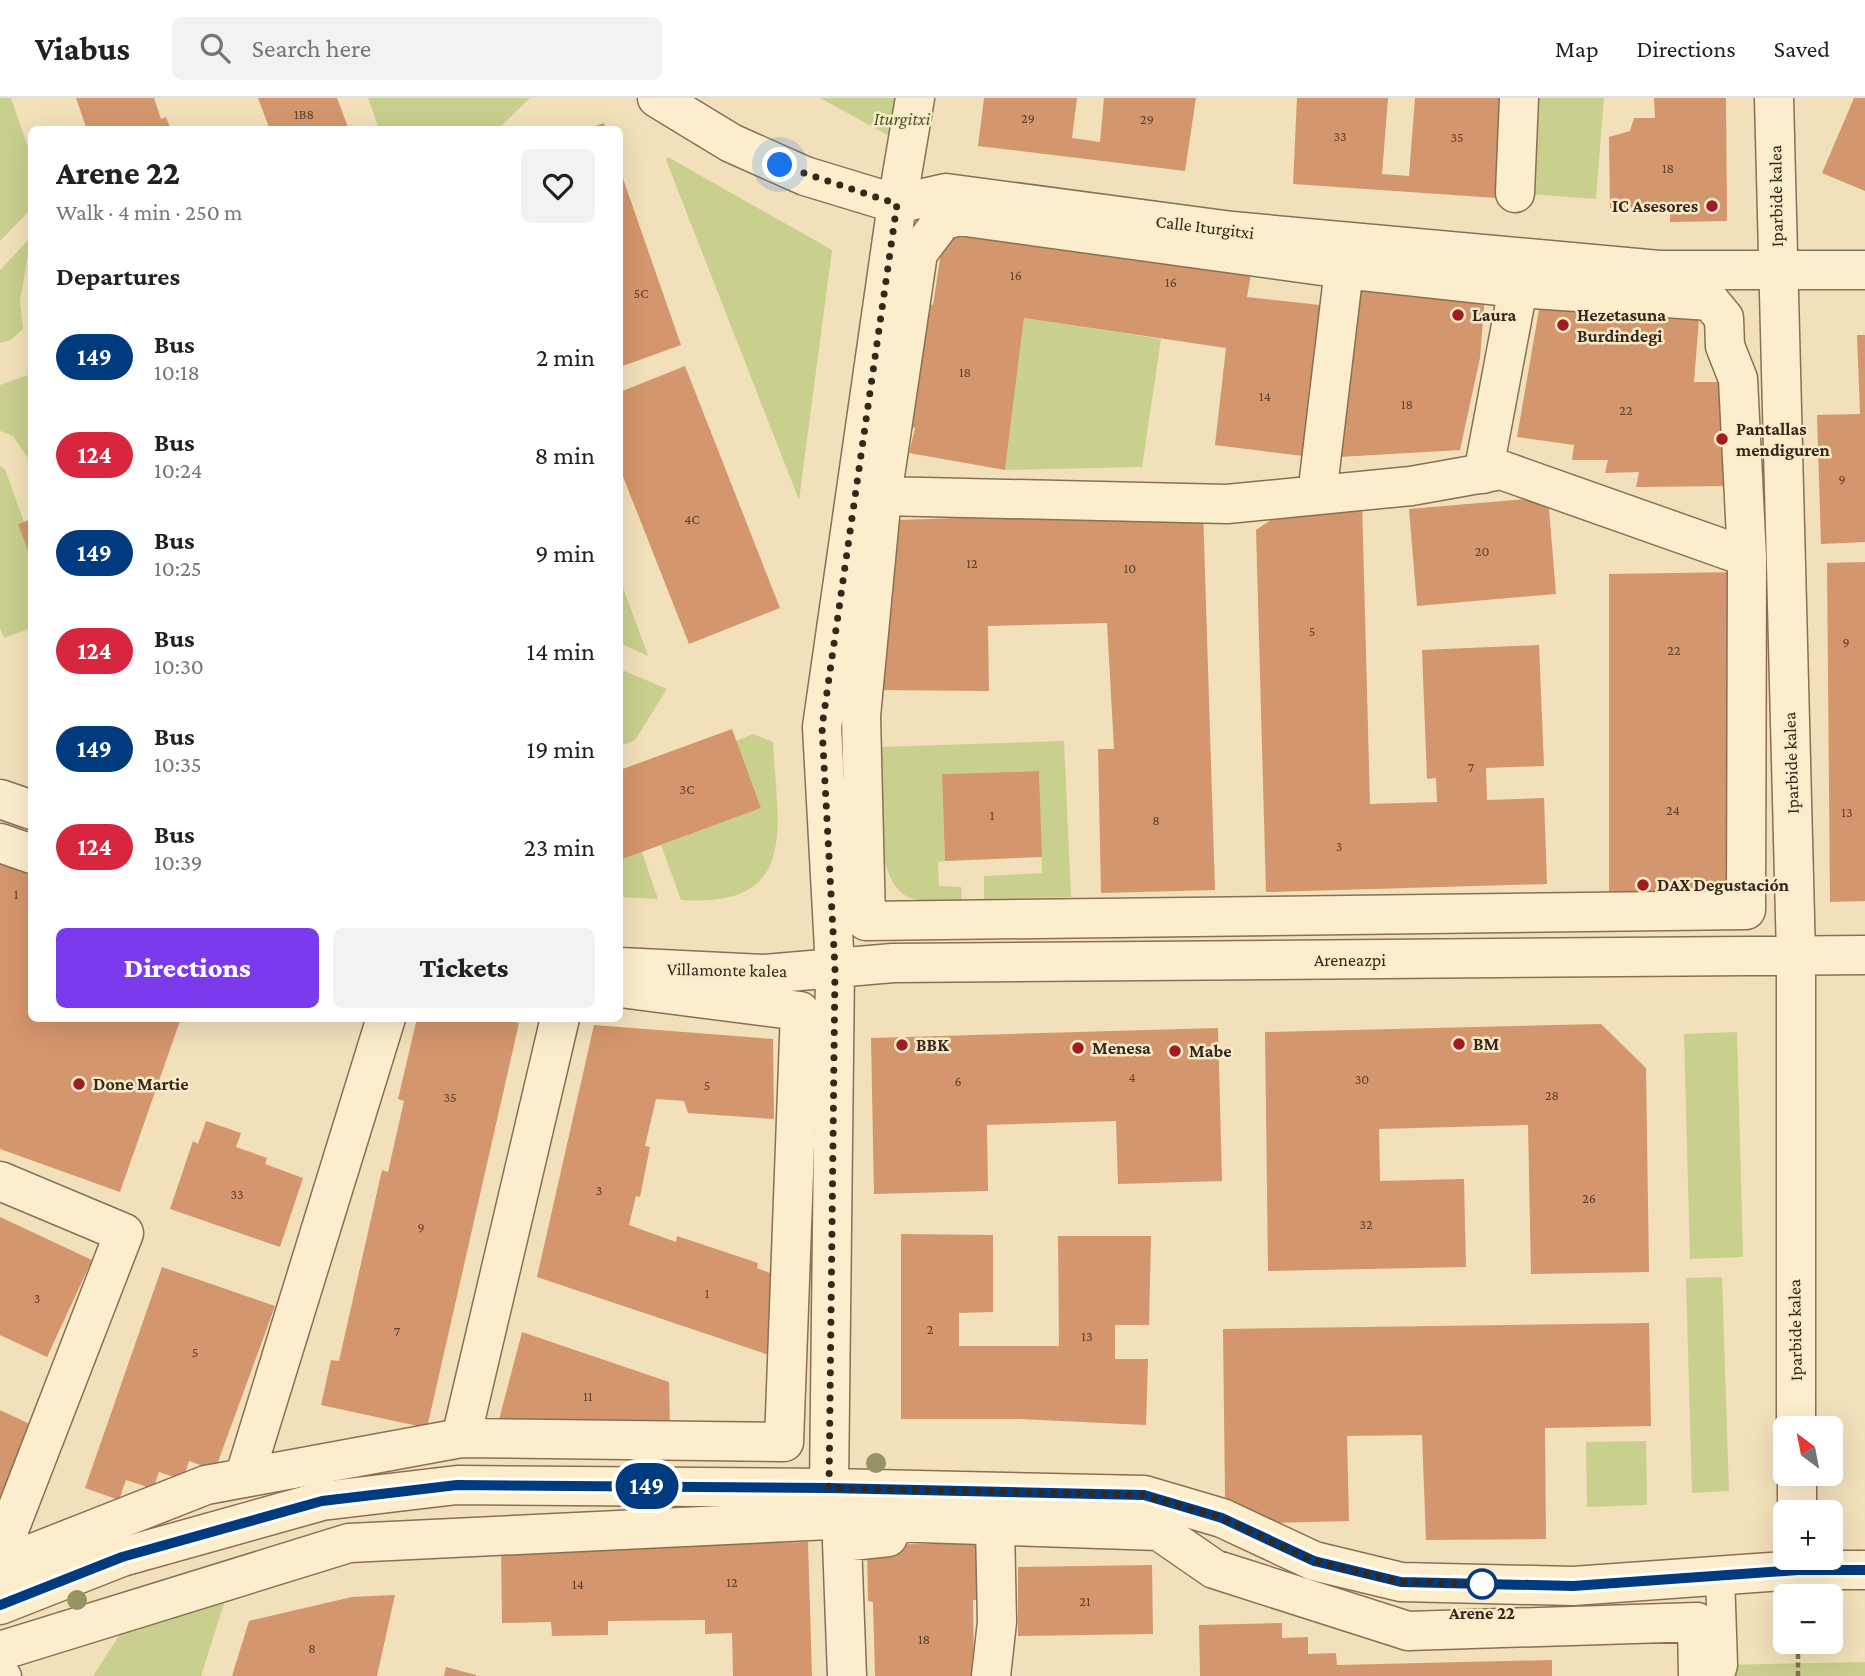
<!DOCTYPE html>
<html lang="en">
<head>
<meta charset="utf-8">
<style>
  body { margin:0; font-family:"Crimson Pro",serif; background:#f2f2f2; color:#202124; height:100vh; display:flex; flex-direction:column; font-size:26px; white-space:nowrap }
  * { box-sizing:border-box; margin:0 }
  p { font-size:23px; color:#757577 }
  .icon { flex:none; width:38px; height:38px; fill:none; stroke:currentColor; stroke-width:2; stroke-linecap:round; stroke-linejoin:round }
  .map { position:relative; flex:1; overflow:hidden }
  .details { position:absolute; left:28px; top:28px; width:595px; height:896px; display:flex; flex-direction:column; background:#fff; border-radius:10px; box-shadow:0 7px 28px #0002 }
  .details>* { flex:none }
  .badge { padding:0 14px; border-radius:23px; font-size:24px; line-height:46px }
  .needle { width:46px; rotate:328deg }
  .controls { position:absolute; left:1773px; top:1318px; display:grid; gap:14px }
  .controls a { display:grid; place-items:center; width:70px; height:70px; border-radius:10px; background:#fff; box-shadow:0 7px 28px #0002; font-size:35px }
  .you { position:absolute; width:35px; height:35px; margin:-18px; border:5px solid #fff; border-radius:50%; background:#1a73e8; box-shadow:0 0 0 10px #1a73e833 }
  .map>.badge { position:absolute; translate:-50% -50%; box-shadow:0 0 0 4px #fff }
  h2 { padding:0 28px; font-size:26px; line-height:63px }
  .round { display:grid; place-items:center; flex:none; width:74px; height:74px; border-radius:10px; background:#f2f2f2 }
  .overview { display:flex; align-items:center; justify-content:space-between; height:119px; padding:0 28px }
  h1 { font-size:33px; font-weight:800; line-height:52px }
  .button { display:flex; gap:14px; margin-top:auto; padding:14px 28px }
  .button a { flex:1; height:80px; border-radius:10px; background:#7c3aed; color:#fff; font-size:28px; font-weight:800; line-height:80px; text-align:center }
  .button a+a { background:#f2f2f2; color:#202124 }
  ul { padding:0; list-style:none }
  li { display:flex; align-items:center; gap:21px; height:98px; padding:0 28px }
  li div { flex:1 }
  li b { display:block; font-size:26px }
  li em { font-style:normal }
  li .badge { min-width:77px; font-weight:700; text-align:center }
  header { display:flex; align-items:center; gap:42px; box-sizing:border-box; height:98px; padding:0 35px; background:#fff; border-bottom:2px solid #e0e0e0 }
  header strong { font-size:33px }
  nav { display:flex; gap:38px; margin-inline-start:auto; font-size:24px }
  .search { width:490px; height:63px; background:#f2f2f2; display:flex; align-items:center; gap:18px; box-sizing:border-box; padding:0 24px; border-radius:10px; color:#757577; font-size:26px }
  .map>svg:first-child { display:block }
  .green { fill:#c9d08d }
  .building { fill:#d4966c }
  .lines { fill:none; stroke-linecap:round; stroke-linejoin:round }
  .service-casing { stroke:#8a6f53; stroke-width:31 }
  .pedestrian-casing { stroke:#8a6f53; stroke-width:41 }
  .minor-casing { stroke:#8a6f53; stroke-width:41 }
  .path { stroke:#8a6f53; stroke-width:4.5; stroke-dasharray:5 3.5; stroke-linecap:butt }
  .service { stroke:#fceecd; stroke-width:28 }
  .pedestrian { stroke:#fceecd; stroke-width:38 }
  .minor { stroke:#fceecd; stroke-width:38 }
  .tree { fill:#949464 }
  .line-casing { stroke:#fff; stroke-width:16 }
  .line { stroke:#003b80; stroke-width:10 }
  .walk { stroke:#372719; stroke-width:7; stroke-dasharray:0 12.6 }
  .poi-dot { fill:#9f1d20; stroke:#f9ebca; stroke-width:2.5 }
  .stop-dot { fill:#fff; stroke:#003b80; stroke-width:3.5 }
  .labels { text-anchor:middle; stroke-width:5; stroke-linejoin:round; paint-order:stroke }
  .number-label { font-size:14px; fill:#5e432e }
  .park-label { font-size:18px; font-style:italic; fill:#48561e; stroke:#f9ebca }
  .street-label { font-size:18px; fill:#372719; stroke:#f9ebca }
  .poi-label { font-size:18px; font-weight:bold; fill:#372719; stroke:#f9ebca; text-anchor:start }
  .stop-label { font-size:18px; font-weight:bold; fill:#372719; stroke:#f9ebca }
</style>
</head>
<body>
<header>
<strong>Viabus</strong>
<div class="search"><svg class="icon" aria-label="search" viewBox="0 0 24 24"><circle cx="10" cy="10" r="6"/><path d="M15 15l6 6"/></svg>Search here</div>
<nav><a>Map</a><a>Directions</a><a>Saved</a></nav>
</header>
<div class="map">
<svg width="1865" height="1578" viewBox="0 0 1865 1578">
  <rect width="100%" height="100%" fill="#f2e0ba"/>
  <path class="green" d="M0 0H11L31 58 32 110 0 143Z
    M368 0H530L497 32 379 31Z
    M820 0H926L917 53Z
    M1536 0H1604L1596 101 1529 96Z
    M668 59 832 152 799 402 666 62Z
    M31 139 20 203 23 231 12 241 0 245V172Z
    M1024 220 1161 241 1142 369 1005 372Z
    M31 276H32L31 365 13 338 0 333V287Z
    M0 368 5 371 24 424 18 426 32 462 31 530 4 540 0 530Z
    M620 481 648 558 620 545Z
    M620 571 667 591 635 642 620 648Z
    M753 636 773 644C777 729 801 810 681 802L661 747 761 710 736 643Z
    M1064 643 1071 799 984 801V778L1042 775 1039 673 942 676 945 763 938 764 939 788 961 789 962 802C946 802 922 806 908 799 871 782 879 684 879 649Z
    M642 754 658 801 620 799V762Z
    M1737 934 1743 1159 1690 1161 1684 936Z
    M1722 1179 1729 1393 1692 1395 1686 1180Z
    M1646 1343 1647 1407 1587 1409 1586 1344Z
    M227 1496 201 1578H93L120 1536Z
    M1865 1564V1578H1712L1713 1567Z"/>
  <path class="building" d="M76 0H154L161 21 166 19 171 32H87Z
    M258 0H337L349 32H270Z
    M984 0H1077L1072 40 1100 44 1104 0H1196L1185 73 978 48Z
    M1297 0H1388L1382 76 1409 78 1415 0H1504L1497 100 1293 86Z
    M1654 0H1726L1727 123 1670 124V109L1610 110 1609 39 1630 33 1634 20H1655Z
    M1854 0H1865V93L1822 75Z
    M604 25 606 32H586V31Z
    M620 72 681 247 620 269Z
    M945 128 1252 170 1247 199 1320 207 1303 358 1215 347 1226 250 1024 220 1005 372 909 355 915 330 904 328 925 205 933 207Z
    M1358 187 1485 198 1480 260 1460 352 1339 359Z
    M1541 200 1699 220 1694 284H1730L1731 388 1636 389 1639 374 1605 375 1608 362H1572L1574 347 1517 339Z
    M1857 237H1865V444L1821 446 1817 317 1860 316Z
    M685 268 780 510 689 546 620 371V294Z
    M1548 399 1556 496 1417 508 1409 411Z
    M1299 403H1362L1370 706 1437 704 1436 680 1427 681 1422 552 1539 547 1544 668 1486 670 1487 702 1544 700 1547 786 1266 794 1256 432Z
    M1203 412 1215 792 1101 795 1098 651H1114L1107 525 988 528 989 593 878 592 898 422Z
    M32 421V461H31L18 426Z
    M1865 464V803L1830 804 1827 465Z
    M1740 474 1737 793 1609 796V476Z
    M732 631 761 710 620 762V672Z
    M1039 673 1042 759 945 763 942 676Z
    M0 746 32 757V920H181L120 1094 0 1051Z
    M417 920H501L519 925 427 1330 321 1307 331 1262 339 1263 382 1072 388 1074 404 1003 398 1001Z
    M1601 926 1646 970 1649 1174 1531 1176 1528 1027 1379 1031 1380 1083 1464 1081 1466 1169 1268 1173 1265 934Z
    M594 927 773 941 774 1021 688 1015 684 1003 656 1001 645 1048 650 1049 640 1099 636 1098 629 1127 676 1144 677 1138 758 1165 757 1170 775 1177 769 1257 537 1179Z
    M1218 930 1222 1083 1118 1086 1116 1023 987 1027 988 1093 874 1096 871 940Z
    M206 1023 241 1035 236 1049 267 1060 265 1066 303 1080 280 1149 170 1111 193 1043 198 1046Z
    M0 1119 92 1162 47 1259 0 1237Z
    M901 1136 993 1137V1214L959 1215V1248H1059L1058 1138H1151L1149 1227H1115V1261H1148L1146 1327 1019 1321H901Z
    M162 1169 275 1208 215 1372 189 1363 183 1382 159 1374 153 1391 126 1382 119 1402 85 1390Z
    M1649 1225 1651 1328 1545 1330 1546 1441 1426 1442 1422 1337 1347 1338 1349 1423 1268 1425 1225 1399 1223 1231Z
    M522 1234 669 1284 670 1331 496 1333Z
    M0 1312 34 1328 0 1399Z
    M808 1444 812 1578H733L732 1535 705 1536V1522L608 1523V1537L552 1538 551 1524 502 1525 501 1450Z
    M978 1445V1502H973L974 1578H875L873 1504 868 1503 867 1447Z
    M1152 1467 1153 1536 1018 1538V1469Z
    M395 1497 377 1578H232L249 1523 352 1499Z
    M1282 1525V1540L1308 1539V1556L1336 1555 1337 1567 1552 1562V1578H1200L1199 1527Z
    M446 1569 476 1577V1578H444Z"/>
  <g class="lines">
    <g class="service-casing">
      <path id="service" d="M0 1576 7 1578
        M1720 1578 1723 1567 1720 1477"/>
    </g>
    <g class="pedestrian-casing">
      <path id="pedestrian" d="M1515 95 1519 0
        M897 106 915 0
        M959 118 1344 171 1518 190 1710 203 1724 220 1725 248 1738 281 1747 459 1746 812 866 823 861 618 882 398 918 155 942 123Z
        M1483 376 1518 190
        M1317 397 1344 171
        M882 398 1227 406 1411 388 1501 372 1747 459
        M0 745 32 756
        M0 1083 124 1135 0 1455
        M461 1340 560 920
        M244 1380 386 920
        M0 1468 206 1387 461 1340 784 1344 800 913 620 890
        M0 1553 349 1445 829 1422 1159 1433 1214 1471 1408 1533 1697 1524 1698 1578
        M847 1578 842 1444 888 1439
        M991 1578 997 1524 995 1428"/>
    </g>
    <g class="minor-casing">
      <path id="minor" d="M657 0 731 45 805 78 897 106 946 95 1232 133 1659 172H1865
        M1774 0 1796 858V1330
        M0 701 32 712
        M620 869 765 876 893 865 1865 857
        M1797 1376V1414
        M829 1390 835 870 822 629 897 106
        M0 1507 122 1459 322 1403 457 1387 829 1390 1144 1397 1222 1420 1314 1463 1401 1484 1573 1488 1798 1472H1865"/>
    </g>
    <path class="path" d="M1798 1578V1544"/>
    <use href="#service" class="service"/>
    <use href="#pedestrian" class="pedestrian"/>
    <use href="#minor" class="minor"/>
  </g>
  <g class="tree">
    <circle cx="876" cy="1365" r="10"/>
    <circle cx="77" cy="1502" r="10"/>
  </g>
  <g class="lines">
    <g class="line-casing">
      <path id="line" d="M0 1507 122 1459 322 1403 457 1387 829 1390 1144 1397 1222 1420 1314 1463 1401 1484 1573 1488 1798 1472H1865"/>
    </g>
    <use href="#line" class="line"/>
    <path class="walk" d="M780 67 897 106 822 629 835 870 829 1390 1144 1397 1222 1420 1314 1463 1401 1484 1482 1486"/>
  </g>
  <g class="poi-dot">
    <circle cx="1712" cy="108" r="7"/>
    <circle cx="1458" cy="217" r="7"/>
    <circle cx="1563" cy="227" r="7"/>
    <circle cx="1722" cy="341" r="7"/>
    <circle cx="1643" cy="787" r="7"/>
    <circle cx="1459" cy="946" r="7"/>
    <circle cx="902" cy="947" r="7"/>
    <circle cx="1078" cy="950" r="7"/>
    <circle cx="1175" cy="953" r="7"/>
    <circle cx="79" cy="986" r="7"/>
  </g>
  <circle class="stop-dot" cx="1482" cy="1486" r="14"/>
  <g class="labels">
    <g class="number-label">
      <text x="304" y="21">1B8</text>
      <text x="1028" y="25">29</text>
      <text x="1147" y="26">29</text>
      <text x="1340" y="43">33</text>
      <text x="1457" y="44">35</text>
      <text x="1668" y="75">18</text>
      <text x="1016" y="182">16</text>
      <text x="1171" y="189">16</text>
      <text x="641" y="200">5C</text>
      <text x="965" y="279">18</text>
      <text x="1265" y="303">14</text>
      <text x="1407" y="311">18</text>
      <text x="1626" y="317">22</text>
      <text x="1842" y="386">9</text>
      <text x="692" y="426">4C</text>
      <text x="1482" y="458">20</text>
      <text x="972" y="470">12</text>
      <text x="1130" y="475">10</text>
      <text x="1312" y="538">5</text>
      <text x="1846" y="549">9</text>
      <text x="1674" y="557">22</text>
      <text x="1471" y="674">7</text>
      <text x="687" y="696">3C</text>
      <text x="1673" y="717">24</text>
      <text x="1847" y="719">13</text>
      <text x="992" y="722">1</text>
      <text x="1156" y="727">8</text>
      <text x="1339" y="753">3</text>
      <text x="16" y="801">1</text>
      <text x="1132" y="984">4</text>
      <text x="1362" y="986">30</text>
      <text x="958" y="988">6</text>
      <text x="707" y="992">5</text>
      <text x="1552" y="1002">28</text>
      <text x="450" y="1004">35</text>
      <text x="599" y="1097">3</text>
      <text x="237" y="1101">33</text>
      <text x="1589" y="1105">26</text>
      <text x="1366" y="1131">32</text>
      <text x="421" y="1134">9</text>
      <text x="707" y="1200">1</text>
      <text x="37" y="1205">3</text>
      <text x="930" y="1236">2</text>
      <text x="397" y="1238">7</text>
      <text x="1087" y="1243">13</text>
      <text x="195" y="1259">5</text>
      <text x="588" y="1303">11</text>
      <text x="732" y="1489">12</text>
      <text x="578" y="1491">14</text>
      <text x="1085" y="1508">21</text>
      <text x="924" y="1546">18</text>
      <text x="312" y="1555">8</text>
    </g>
    <g class="park-label">
      <text x="902" y="27">Iturgitxi</text>
    </g>
    <g class="street-label">
      <text transform="translate(1776 98) rotate(-91)" y="6">Iparbide kalea</text>
      <text transform="translate(1205 129) rotate(7)" y="6">Calle Iturgitxi</text>
      <text transform="translate(1791 665) rotate(-92)" y="6">Iparbide kalea</text>
      <text x="1350" y="868">Areneazpi</text>
      <text transform="translate(727 872) rotate(1)" y="6">Villamonte kalea</text>
      <text transform="translate(1795 1232) rotate(-91)" y="6">Iparbide kalea</text>
    </g>
    <g class="poi-label">
      <text x="1698" y="114" text-anchor="end">IC Asesores</text>
      <text x="1472" y="223">Laura</text>
      <text x="1577" y="223">Hezetasuna<tspan x="1577" dy="21">Burdindegi</tspan></text>
      <text x="1736" y="337">Pantallas<tspan x="1736" dy="21">mendiguren</tspan></text>
      <text x="1657" y="793">DAX Degustación</text>
      <text x="1473" y="952">BM</text>
      <text x="916" y="953">BBK</text>
      <text x="1092" y="956">Menesa</text>
      <text x="1189" y="959">Mabe</text>
      <text x="93" y="992">Done Martie</text>
    </g>
    <g class="stop-label">
      <text x="1482" y="1521">Arene 22</text>
    </g>
  </g>
</svg>
<div class="controls">
<a><svg class="needle" viewBox="-14 -14 28 28"><path d="M0-13l5 13h-10z" fill="#e53935"/><path d="M0 13l5-13h-10z" fill="#757577"/></svg></a>
<a>+</a>
<a>−</a>
</div>
<div class="you" style="left:780px;top:67px"></div>
<b class="badge" style="left:647px;top:1388px;background:#003b80;color:#fff">149</b>
<section class="details">
<div class="overview"><div><h1>Arene 22</h1><p>Walk · 4 min · 250 m</p></div><a class="round"><svg class="icon" aria-label="heart" viewBox="0 0 24 24"><path d="M12 20l-8-8c-3-5 5-10 8-4 3-6 11-1 8 4z"/></svg></a></div>
<h2>Departures</h2>
<ul>
<li><span class="badge" style="background:#003b80;color:#fff">149</span><div><b>Bus</b><p>10:18</p></div><em>2 min</em></li>
<li><span class="badge" style="background:#d7263d;color:#fff">124</span><div><b>Bus</b><p>10:24</p></div><em>8 min</em></li>
<li><span class="badge" style="background:#003b80;color:#fff">149</span><div><b>Bus</b><p>10:25</p></div><em>9 min</em></li>
<li><span class="badge" style="background:#d7263d;color:#fff">124</span><div><b>Bus</b><p>10:30</p></div><em>14 min</em></li>
<li><span class="badge" style="background:#003b80;color:#fff">149</span><div><b>Bus</b><p>10:35</p></div><em>19 min</em></li>
<li><span class="badge" style="background:#d7263d;color:#fff">124</span><div><b>Bus</b><p>10:39</p></div><em>23 min</em></li>
</ul>
<div class="button"><a>Directions</a><a>Tickets</a></div>
</section>
</div>
</body>
</html>
